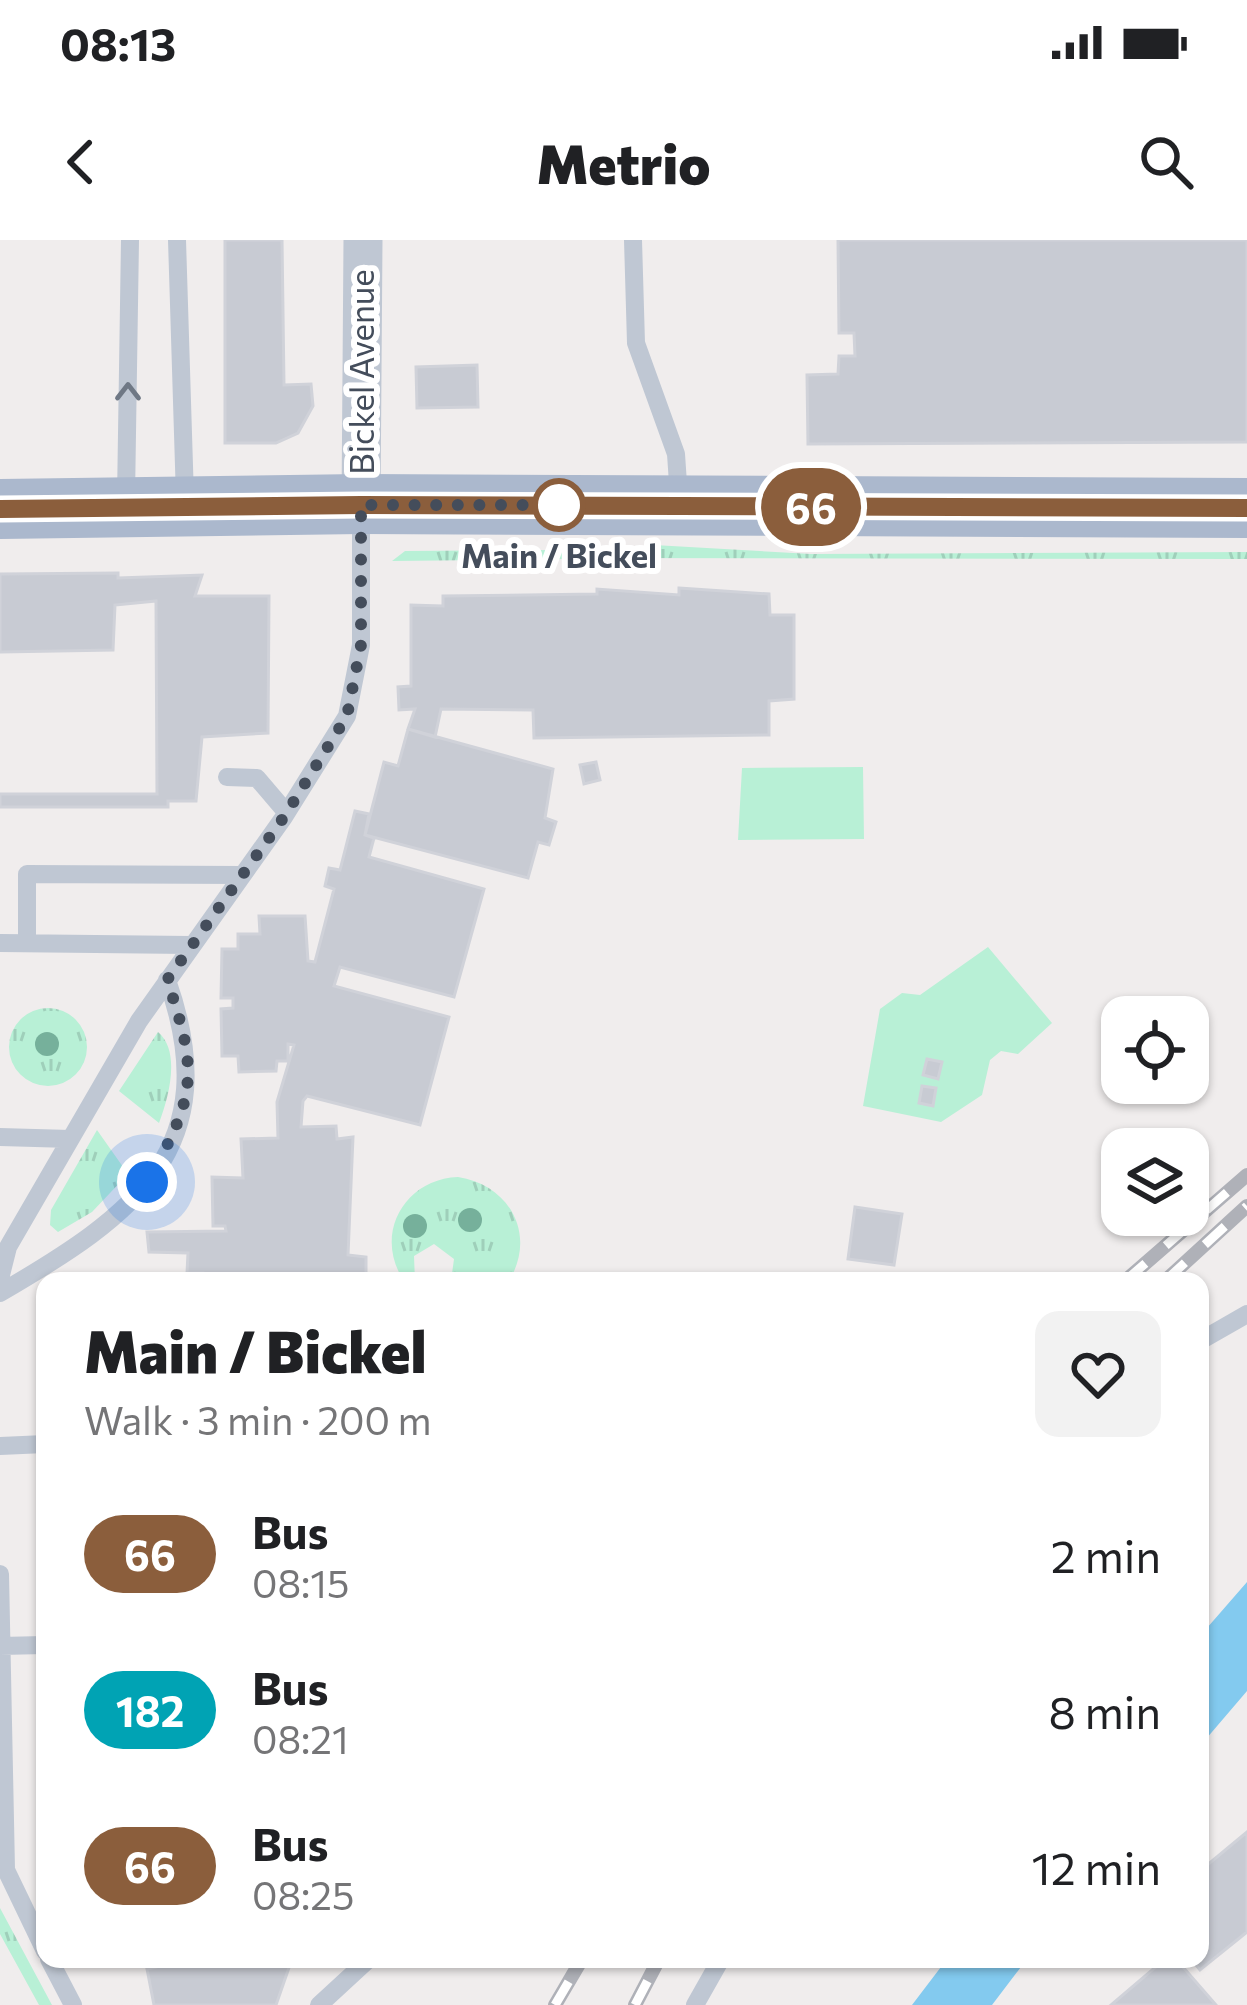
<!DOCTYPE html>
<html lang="en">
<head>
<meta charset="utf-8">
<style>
  body { margin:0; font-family:Commissioner,sans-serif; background:#f2f2f2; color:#202124; height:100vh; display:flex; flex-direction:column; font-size:45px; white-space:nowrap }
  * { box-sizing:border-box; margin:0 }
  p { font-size:39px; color:#757577 }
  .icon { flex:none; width:66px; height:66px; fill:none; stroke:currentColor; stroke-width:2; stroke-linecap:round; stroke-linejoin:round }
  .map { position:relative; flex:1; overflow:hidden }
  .details { position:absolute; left:36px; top:1032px; width:1173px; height:696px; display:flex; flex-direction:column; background:#fff; border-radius:24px; box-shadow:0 3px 9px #0004 }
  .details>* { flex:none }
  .badge { padding:0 24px; border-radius:39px; font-size:42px; line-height:78px }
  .fabs { position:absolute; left:1101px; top:756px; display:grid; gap:24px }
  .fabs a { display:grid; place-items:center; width:108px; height:108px; border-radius:24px; background:#fff; box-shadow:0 3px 9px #0004; font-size:60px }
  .you { position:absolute; width:60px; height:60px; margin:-30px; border:9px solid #fff; border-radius:50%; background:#1a73e8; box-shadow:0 0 0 18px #1a73e833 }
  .map>.badge { position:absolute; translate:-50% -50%; box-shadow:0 0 0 6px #fff }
  .round { display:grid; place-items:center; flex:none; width:126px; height:126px; border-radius:24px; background:#f2f2f2 }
  .overview { display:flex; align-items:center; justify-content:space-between; height:204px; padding:0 48px }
  h1 { font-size:57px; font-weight:800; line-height:90px }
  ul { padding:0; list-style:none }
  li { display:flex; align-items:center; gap:36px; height:156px; padding:0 48px }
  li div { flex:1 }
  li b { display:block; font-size:45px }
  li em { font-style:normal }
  li .badge { min-width:132px; font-weight:700; text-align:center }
  .status { display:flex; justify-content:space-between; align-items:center; height:84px; padding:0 60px; background:#fff; direction:ltr }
  .status svg { height:33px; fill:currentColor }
  header { display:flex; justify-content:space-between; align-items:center; height:156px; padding:0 48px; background:#fff; font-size:54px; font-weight:800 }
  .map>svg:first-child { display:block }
  .grass { fill:url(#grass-tufts) }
  .park { fill:#b8f0d6 }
  .water { fill:#83caef }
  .building { fill:#c8cbd3; stroke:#d0d2d9; stroke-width:3 }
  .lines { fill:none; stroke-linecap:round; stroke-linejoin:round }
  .lane { stroke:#bfc7d3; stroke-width:18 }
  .street { stroke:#bfc7d3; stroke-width:39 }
  .primary { stroke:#abb8cd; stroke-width:60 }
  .rail-casing { stroke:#afb1b8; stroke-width:14 }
  .rail { stroke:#fff; stroke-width:9; stroke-dasharray:27; stroke-linecap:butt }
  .tree { fill:#76b09b }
  .oneway { stroke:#6f7885 }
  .line-casing { stroke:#fff; stroke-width:27 }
  .line { stroke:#8b5e3c; stroke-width:18 }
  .walk { stroke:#444d5b; stroke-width:12; stroke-dasharray:0 21.6 }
  .stop-dot { fill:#fff; stroke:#8b5e3c; stroke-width:6 }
  .labels { text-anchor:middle; stroke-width:12; stroke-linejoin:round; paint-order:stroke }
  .street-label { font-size:33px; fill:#444d5b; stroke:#fff }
  .stop-label { font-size:33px; font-weight:bold; fill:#444d5b; stroke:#fff }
</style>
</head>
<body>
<div class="status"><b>08:13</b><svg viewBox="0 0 49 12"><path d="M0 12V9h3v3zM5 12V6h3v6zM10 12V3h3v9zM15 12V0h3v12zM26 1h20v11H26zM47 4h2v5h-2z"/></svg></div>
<header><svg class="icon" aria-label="back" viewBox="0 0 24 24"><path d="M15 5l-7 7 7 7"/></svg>Metrio<svg class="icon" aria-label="search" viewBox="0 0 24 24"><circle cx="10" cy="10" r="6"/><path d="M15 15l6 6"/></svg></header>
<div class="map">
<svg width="1247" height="1765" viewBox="0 0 1247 1765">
  <defs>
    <pattern id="grass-tufts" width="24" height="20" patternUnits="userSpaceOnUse" patternTransform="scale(3)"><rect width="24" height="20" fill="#b8f0d6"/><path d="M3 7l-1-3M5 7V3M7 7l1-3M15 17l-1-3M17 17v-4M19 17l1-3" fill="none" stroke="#9fcfba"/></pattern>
  </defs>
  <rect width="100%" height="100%" fill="#f0eded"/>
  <path class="grass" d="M654 305 811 314 1247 312V319L582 318V311L650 310Z
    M569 310V319L392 321 405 311Z
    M9 807a39 39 0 1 1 78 0a39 39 0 1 1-78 0Z
    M158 792C181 811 169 857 159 883L119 851Z
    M97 890 128 934 92 972 58 992 50 985 51 970Z
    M458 937C510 945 537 995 509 1041H451L454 1019 434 1004 414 1016 415 1041H404C373 995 404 939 458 937Z
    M0 1668 52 1765H39L0 1694Z"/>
  <path class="park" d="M863 527 864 599 738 600 742 528Z
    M988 707 1052 783 1018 814 1001 811 990 820 982 855 941 882 863 866 880 769 902 753 920 755Z"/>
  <path class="water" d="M1247 1342V1451L1200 1506V1396Z
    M947 1719H1027L992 1765H912Z"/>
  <path class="building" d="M225 0H282L284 145 311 144 313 166 298 193 276 203H225Z
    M838 0H1247V202L808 204 807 135 838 134 839 116H855L854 93H839Z
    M477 125 478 167 417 168 416 127Z
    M118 333V338L202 335 195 356H269L268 493 202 497 196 561H168V567H0V554H157L156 361 115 365 113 410 0 412V334Z
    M679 348 769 354 770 375H794V459L769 461V495L534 498 533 470 441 469 435 497 408 489 415 469 399 470 398 447 411 446V365L443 366V356L597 354V349L679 355Z
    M408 489 553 529 545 578 556 582 549 605 538 602 528 638 365 595 384 522 398 526Z
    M596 522 600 540 584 544 580 525Z
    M355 571 369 574 365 595 374 598 369 617 484 649 454 757 340 727 334 746 449 777 420 885 307 856 303 861 301 887 336 886 337 899 353 897 348 1015 366 1017V1041H204L203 1033H187L188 1013 149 1012 147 992 226 991 225 986H213L212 937 243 938 241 899 278 898 277 862 294 805 288 804V821H277L276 831 239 832 238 816H222L221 769 233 768V758H221L222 709H238V694H260L259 676H305L308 721 315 722 334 649 325 646 329 628 340 630Z
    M927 819 942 822 938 839 923 835Z
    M922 846 936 848 933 866 919 863Z
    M855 967 902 974 894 1025 848 1019Z
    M1247 1592V1692L1200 1730 1191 1719H1200V1631Z
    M155 1719H292L276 1765H154L147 1729 156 1727Z
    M1165 1719H1176L1216 1765H1111Z"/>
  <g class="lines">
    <path class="lane" d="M177 0 185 258
      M633 0 636 103 676 214 679 258
      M126 258 130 0
      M227 537 257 538 286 572
      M0 703 190 705
      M27 703V634L241 635
      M0 897 70 899
      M0 1039 8 1007 139 781 284 577 347 476 361 405V269
      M0 1053C134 975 227 909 167 740
      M1200 1101 1247 1074
      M0 1206 45 1204
      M0 1334 6 1630 45 1711
      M0 1406 45 1405
      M49 1719 73 1765
      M319 1765 369 1719
      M695 1765 721 1719"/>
    <path class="street" d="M361 264 363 0"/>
    <path class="primary" d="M0 269 361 264 1247 268"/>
    <g class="rail-casing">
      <path id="rail" d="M1125 1041 1247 935
        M1165 1041 1247 966
        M555 1765 582 1719
        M635 1765 659 1719"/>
    </g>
    <use href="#rail" class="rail"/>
  </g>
  <g class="tree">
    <circle cx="47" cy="804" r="12"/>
    <circle cx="470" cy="980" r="12"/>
    <circle cx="415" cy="986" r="12"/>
  </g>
  <defs><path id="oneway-chevron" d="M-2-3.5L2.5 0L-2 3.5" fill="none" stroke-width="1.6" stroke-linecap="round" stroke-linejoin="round" transform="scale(3)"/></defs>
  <use class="oneway" href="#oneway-chevron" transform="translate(128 152) rotate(-90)"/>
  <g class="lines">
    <g class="line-casing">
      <path id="line" d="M0 269 361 265 1247 268"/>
    </g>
    <use href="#line" class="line"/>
    <path class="walk" d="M147 942C196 857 199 833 167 740L284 577 347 476 361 405V265H559"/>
  </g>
  <circle class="stop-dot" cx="559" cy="265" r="24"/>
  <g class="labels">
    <g class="street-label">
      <text transform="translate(362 132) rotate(-90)" y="12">Bickel Avenue</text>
    </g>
    <g class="stop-label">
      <text x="559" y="328">Main / Bickel</text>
    </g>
  </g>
</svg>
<div class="fabs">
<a><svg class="icon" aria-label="locate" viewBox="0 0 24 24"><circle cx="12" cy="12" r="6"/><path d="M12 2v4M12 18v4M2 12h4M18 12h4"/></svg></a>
<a><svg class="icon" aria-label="layers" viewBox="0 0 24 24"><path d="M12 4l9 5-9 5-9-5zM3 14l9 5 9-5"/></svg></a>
</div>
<div class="you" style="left:147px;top:942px"></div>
<b class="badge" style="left:811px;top:267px;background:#8b5e3c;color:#fff">66</b>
<section class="details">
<div class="overview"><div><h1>Main / Bickel</h1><p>Walk · 3 min · 200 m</p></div><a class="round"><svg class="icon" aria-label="heart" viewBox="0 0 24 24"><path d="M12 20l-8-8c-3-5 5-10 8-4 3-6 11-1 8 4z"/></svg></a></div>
<ul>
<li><span class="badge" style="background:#8b5e3c;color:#fff">66</span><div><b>Bus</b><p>08:15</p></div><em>2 min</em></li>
<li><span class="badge" style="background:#00a3b4;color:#fff">182</span><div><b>Bus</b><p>08:21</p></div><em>8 min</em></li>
<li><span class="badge" style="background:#8b5e3c;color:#fff">66</span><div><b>Bus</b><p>08:25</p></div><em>12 min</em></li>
</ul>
</section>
</div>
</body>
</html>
